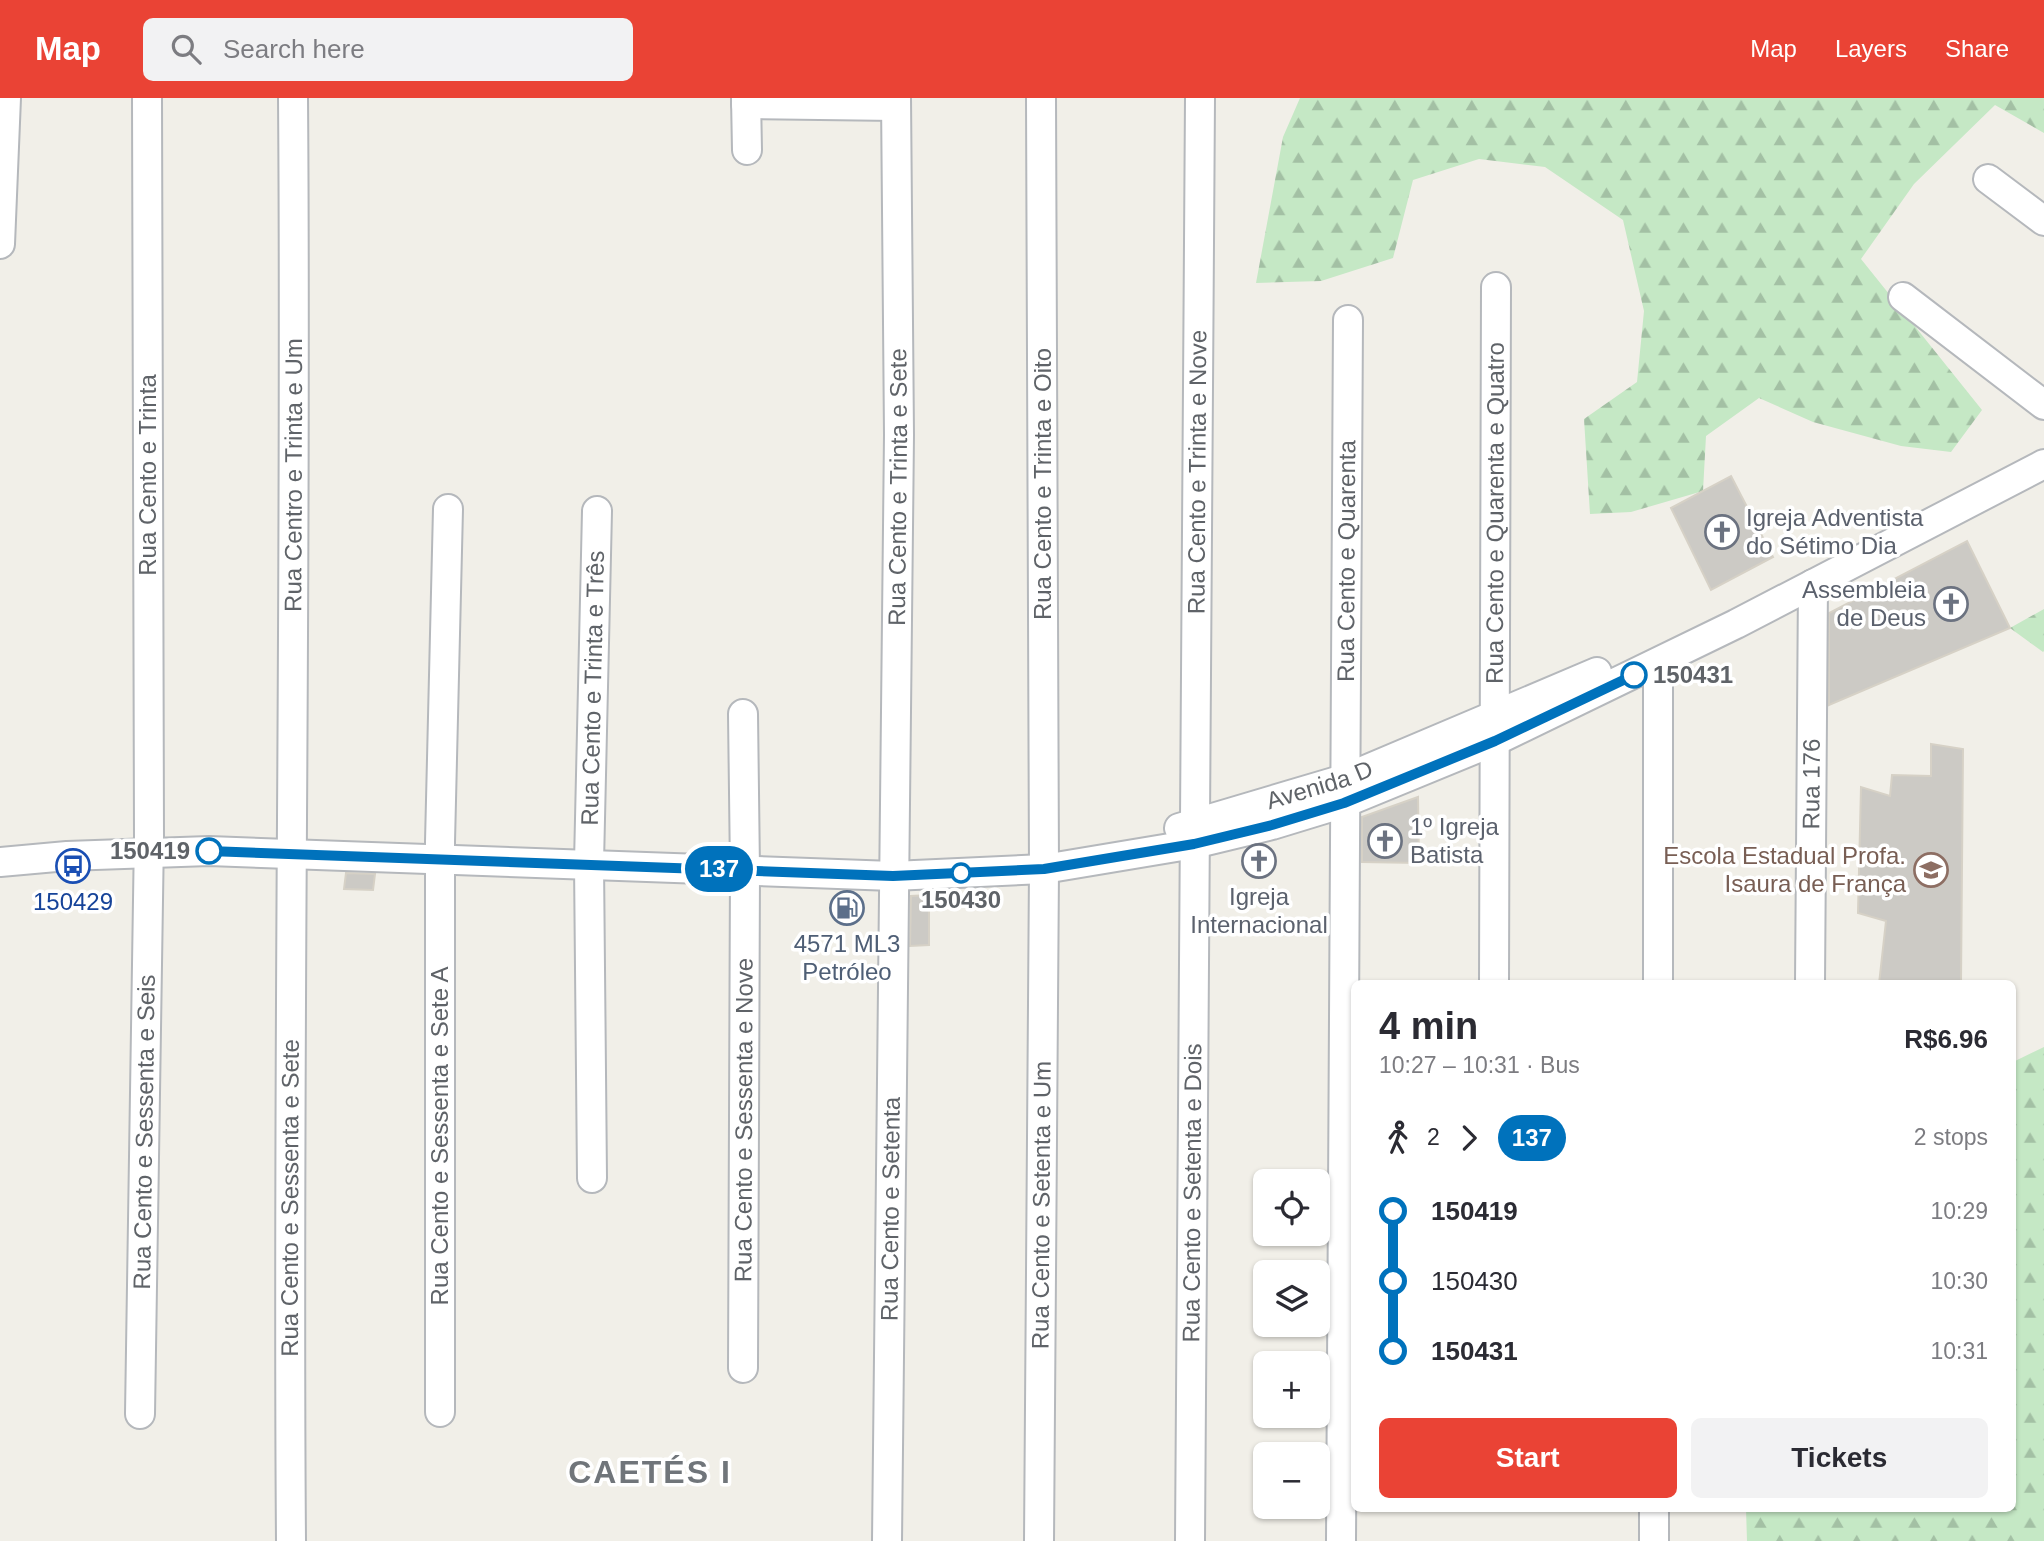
<!DOCTYPE html>
<html lang="en">
<head>
<meta charset="utf-8">
<style>
  body { margin:0; font-family:Arial,sans-serif; background:#f2f2f3; color:#2b2b33; height:100vh; display:flex; flex-direction:column; font-size:26px; white-space:nowrap }
  * { box-sizing:border-box; margin:0 }
  p { font-size:23px; color:#7c7c81 }
  .icon { flex:none; width:38px; height:38px; fill:none; stroke:currentColor; stroke-width:2; stroke-linecap:round; stroke-linejoin:round }
  .map { position:relative; flex:1; overflow:hidden }
  .panel { position:absolute; left:1351px; top:882px; width:665px; height:532px; display:flex; flex-direction:column; background:#fff; border-radius:10px; box-shadow:0 2px 5px #0004 }
  .panel>* { flex:none }
  .badge { padding:0 14px; border-radius:23px; font-size:24px; line-height:46px }
  .buttons { position:absolute; left:1253px; top:1071px; display:grid; gap:14px }
  .buttons a { display:grid; place-items:center; width:77px; height:77px; border-radius:10px; background:#fff; box-shadow:0 2px 5px #0004; font-size:35px }
  .map>.badge { position:absolute; translate:-50% -50%; box-shadow:0 0 0 4px #fff }
  .legs { display:flex; align-items:center; gap:10px; height:77px; padding:0 28px; font-size:23px }
  .legs p { margin-inline-start:auto }
  .head { display:flex; align-items:center; justify-content:space-between; height:119px; padding:0 28px }
  h1 { font-size:38px; font-weight:700; line-height:52px }
  .primary-button { display:flex; gap:14px; margin-top:auto; padding:14px 28px }
  .primary-button a { flex:1; height:80px; border-radius:10px; background:#ea4335; color:#fff; font-size:28px; font-weight:700; line-height:80px; text-align:center }
  .primary-button a+a { background:#f2f2f3; color:#2b2b33 }
  ul { padding:0 28px; list-style:none }
  li { display:flex; align-items:center; gap:24px; height:70px; font-size:26px }
  li i { display:grid; place-items:center; width:10px; height:100%; margin:0 9px; background:currentColor }
  li i::after { content:''; width:18px; height:18px; margin:-9px; border:5px solid; border-radius:50%; background:#fff }
  li p { margin-inline-start:auto }
  li:first-child i { background:linear-gradient(#0000 50%,currentColor 0) }
  li:last-child i { background:linear-gradient(currentColor 50%,#0000 0) }
  header { display:flex; align-items:center; gap:42px; box-sizing:border-box; height:98px; padding:0 35px; background:#ea4335; color:#fff }
  header strong { font-size:33px }
  nav { display:flex; gap:38px; margin-inline-start:auto; font-size:24px }
  .search { width:490px; height:63px; background:#f2f2f3; display:flex; align-items:center; gap:18px; box-sizing:border-box; padding:0 24px; border-radius:10px; color:#7c7c81; font-size:26px }
  .map>svg:first-child { display:block }
  .forest { fill:url(#forest-firs) }
  .building { fill:#cccac5; stroke:#d6d1c6; stroke-width:2 }
  .lines { fill:none; stroke-linecap:round; stroke-linejoin:round }
  .minor-casing { stroke:#b5b8bc; stroke-width:32 }
  .minor { stroke:#fff; stroke-width:28 }
  .line-1-casing { stroke:#fff; stroke-width:16 }
  .line-1 { stroke:#0072bc; stroke-width:10 }
  .stop-1-dot { fill:#fff; stroke:#0072bc; stroke-width:3.5 }
  .labels { text-anchor:middle; stroke-width:7; stroke-linejoin:round; paint-order:stroke }
  .street-label { font-size:24px; fill:#5f6368; stroke:#fff }
  .worship-label { font-size:24px; fill:#5b616d; stroke:#fff; text-anchor:start }
  .stop-label { font-size:24px; font-weight:bold; fill:#5f6368; stroke:#fff; text-anchor:start }
  .education-label { font-size:24px; fill:#785e54; stroke:#fff; text-anchor:end }
  .transit-label { font-size:24px; fill:#164399; stroke:#fff }
  .service-label { font-size:24px; fill:#4e5e75; stroke:#fff }
  .district-label { font-size:32px; font-weight:bold; letter-spacing:2px; fill:#70757a; stroke:#fff }
</style>
</head>
<body>
<header>
<strong>Map</strong>
<div class="search"><svg class="icon" aria-label="search" viewBox="0 0 24 24"><circle cx="10" cy="10" r="6"/><path d="M15 15l6 6"/></svg>Search here</div>
<nav><a>Map</a><a>Layers</a><a>Share</a></nav>
</header>
<div class="map">
<svg width="2044" height="1443" viewBox="0 0 2044 1443">
  <defs>
    <pattern id="forest-firs" width="22" height="20" patternUnits="userSpaceOnUse" patternTransform="scale(1.75)"><rect width="22" height="20" fill="#c5e8c5"/><path d="M5 1l3.5 6h-7zM16 11l3.5 6h-7z" fill="#a3c0a4"/></pattern>
  </defs>
  <rect width="100%" height="100%" fill="#f1efe8"/>
  <path class="forest" d="M1300 0H2044V35L1995 7 1914 86 1861 161 1982 312 1951 354 1901 348 1813 324 1759 300 1706 338 1703 393 1631 414 1590 416 1584 321 1637 284 1644 213 1623 122 1545 69 1479 61 1413 82 1393 160 1321 183 1256 185 1283 39Z
    M2044 511V553L2043 554 2010 530Z
    M2044 949V1443H1747L1746 1411 2012 1410 2013 964Z"/>
  <path class="building" d="M1731 378 1773 459 1711 492 1671 410Z
    M1967 443 2010 530 1829 607V515Z
    M1931 646 1963 651 1961 886H1879L1886 823 1858 815 1861 689 1890 698 1892 677 1931 678Z
    M1418 699 1419 765 1362 764V719Z
    M346 775 375 776 373 792 344 791Z
    M929 797V847L910 848 911 798Z"/>
  <g class="lines">
    <g class="minor-casing">
      <g id="minor">
        <path d="M746 0 747 52"/>
        <path d="M746 6 896 8"/>
        <path d="M1988 81 2044 123"/>
        <path d="M0 146 6 0"/>
        <path d="M1903 199 2044 307"/>
        <path id="s1" d="M1179 730 1344 681 1597 574"/>
        <path d="M0 764 67 758 209 753 893 778 1044 771 1194 746 1272 727 1344 705 1495 643 1736 526 2044 366"/>
        <path id="s2" d="M1494 886 1496 189"/>
        <path d="M1658 886V565"/>
        <path id="s3" d="M1810 886 1813 486"/>
        <path id="s4" d="M592 1080 589 765 597 413"/>
        <path id="s5" d="M743 1270 745 772 743 616"/>
        <path d="M440 1314V744L448 411"/>
        <path id="s6" d="M140 1316 149 738 147 0"/>
        <path id="s7" d="M291 1443C287 962 297 481 293 0"/>
        <path id="s8" d="M887 1443 899 337 896 0"/>
        <path id="s9" d="M1039 1443 1044 771 1041 0"/>
        <path id="s10" d="M1190 1443 1200 0"/>
        <path id="s11" d="M1341 1443 1348 222"/>
        <path d="M1654 1443V1410"/>
      </g>
    </g>
    <use href="#minor" class="minor"/>
  </g>
  <g class="lines">
    <g class="line-1-casing">
      <path id="line-1" d="M209 753 893 778 1044 771 1194 746 1272 727 1344 705 1495 643 1634 577"/>
    </g>
    <use href="#line-1" class="line-1"/>
  </g>
  <defs>
    <g id="church-ring" transform="scale(1.75)"><circle r="9.5" fill="#fff" stroke="#6b7280" stroke-width="1.5"/><path d="M-1.2-6h2.4v3.5h3.3v2.4h-3.3V6h-2.4V-.1h-3.3v-2.4h3.3Z" fill="#6b7280"/></g>
    <g id="bus-ring" transform="scale(1.75)"><circle r="9.5" fill="#fff" stroke="#1a4fb4" stroke-width="1.5"/><path d="M-5-6H5V4H4V6H2V4H-2V6H-4V4H-5ZM-3.5-4V0h7V-4ZM-3.5 1.2v1.5H-2V1.2ZM2 1.2v1.5H3.5V1.2Z" fill="#1a4fb4"/></g>
    <g id="school-ring" transform="scale(1.75)"><circle r="9.5" fill="#fff" stroke="#8d6e63" stroke-width="1.5"/><path d="M0-5L7-2L0 1L-7-2ZM-4 1L0 2.5L4 1V4Q0 6-4 4Z" fill="#8d6e63"/></g>
    <g id="fuel-ring" transform="scale(1.75)"><circle r="9.5" fill="#fff" stroke="#5c6f8a" stroke-width="1.5"/><path d="M-5.5-6h7V0h2V4h1.3V-2.5L3-4.5l.8-.8L6-3V5H2.5V1h-1V6h-7ZM-4.2-4.7v3.2H.2V-4.7Z" fill="#5c6f8a"/></g>
  </defs>
  <g fill-rule="evenodd">
    <use href="#church-ring" x="1722" y="434"/>
    <use href="#church-ring" x="1951" y="506"/>
    <use href="#church-ring" x="1385" y="743"/>
    <use href="#church-ring" x="1259" y="763"/>
    <use href="#bus-ring" x="73" y="768"/>
    <use href="#school-ring" x="1931" y="772"/>
    <use href="#fuel-ring" x="847" y="810"/>
  </g>
  <g class="stop-1-dot">
    <circle cx="1634" cy="577" r="12"/>
    <circle cx="209" cy="753" r="12"/>
    <circle cx="961" cy="775" r="9"/>
  </g>
  <g class="labels">
    <g class="street-label">
      <text dy="8" stroke="none"><textPath href="#s10" startOffset="1069">Rua Cento e Trinta e Nove</textPath></text>
      <text transform="translate(148 377) rotate(-90)" y="8">Rua Cento e Trinta</text>
      <text dy="8" stroke="none"><textPath href="#s7" startOffset="1066">Rua Centro e Trinta e Um</textPath></text>
      <text transform="translate(1043 386) rotate(-90)" y="8">Rua Cento e Trinta e Oito</text>
      <text dy="8" stroke="none"><textPath href="#s8" startOffset="1054">Rua Cento e Trinta e Sete</textPath></text>
      <text dy="8" stroke="none"><textPath href="#s2" startOffset="471">Rua Cento e Quarenta e Quatro</textPath></text>
      <text dy="8" stroke="none"><textPath href="#s11" startOffset="980">Rua Cento e Quarenta</textPath></text>
      <text dy="8" stroke="none"><textPath href="#s4" startOffset="490">Rua Cento e Trinta e Três</textPath></text>
      <text dy="8" stroke="none"><textPath href="#s1" startOffset="147">Avenida D</textPath></text>
      <text dy="8" stroke="none"><textPath href="#s3" startOffset="200">Rua 176</textPath></text>
      <text dy="8" stroke="none"><textPath href="#s5" startOffset="248">Rua Cento e Sessenta e Nove</textPath></text>
      <text dy="8" stroke="none"><textPath href="#s6" startOffset="282">Rua Cento e Sessenta e Seis</textPath></text>
      <text transform="translate(440 1038) rotate(-90)" y="8">Rua Cento e Sessenta e Sete A</text>
      <text dy="8" stroke="none"><textPath href="#s10" startOffset="348">Rua Cento e Setenta e Dois</textPath></text>
      <text dy="8" stroke="none"><textPath href="#s7" startOffset="343">Rua Cento e Sessenta e Sete</textPath></text>
      <text dy="8" stroke="none"><textPath href="#s9" startOffset="336">Rua Cento e Setenta e Um</textPath></text>
      <text dy="8" stroke="none"><textPath href="#s8" startOffset="332">Rua Cento e Setenta</textPath></text>
    </g>
    <g class="worship-label">
      <text x="1746" y="428">Igreja Adventista<tspan x="1746" dy="28">do Sétimo Dia</tspan></text>
      <text x="1926" y="500" text-anchor="end">Assembleia<tspan x="1926" dy="28">de Deus</tspan></text>
      <text x="1410" y="737">1º Igreja<tspan x="1410" dy="28">Batista</tspan></text>
      <text x="1259" y="807" text-anchor="middle">Igreja<tspan x="1259" dy="28">Internacional</tspan></text>
    </g>
    <g class="stop-label">
      <text x="1653" y="585">150431</text>
      <text x="190" y="761" text-anchor="end">150419</text>
      <text x="961" y="810" text-anchor="middle">150430</text>
    </g>
    <g class="education-label">
      <text x="1906" y="766">Escola Estadual Profa.<tspan x="1906" dy="28">Isaura de França</tspan></text>
    </g>
    <g class="transit-label">
      <text x="73" y="812">150429</text>
    </g>
    <g class="service-label">
      <text x="847" y="854">4571 ML3<tspan x="847" dy="28">Petróleo</tspan></text>
    </g>
    <g class="district-label">
      <text x="650" y="1385">CAETÉS I</text>
    </g>
  </g>
</svg>
<div class="buttons">
<a><svg class="icon" aria-label="locate" viewBox="0 0 24 24"><circle cx="12" cy="12" r="6"/><path d="M12 2v4M12 18v4M2 12h4M18 12h4"/></svg></a>
<a><svg class="icon" aria-label="layers" viewBox="0 0 24 24"><path d="M12 4l9 5-9 5-9-5zM3 14l9 5 9-5"/></svg></a>
<a>+</a>
<a>−</a>
</div>
<b class="badge" style="left:719px;top:771px;background:#0072bc;color:#fff">137</b>
<section class="panel">
<div class="head"><div><h1>4 min</h1><p>10:27 – 10:31 · Bus</p></div><b>R$6.96</b></div>
<div class="legs"><svg class="icon" aria-label="walk" viewBox="0 0 24 24"><circle cx="13" cy="4" r="2"/><path d="M13 8l-2 6 4 7M11 14l-3 7M7 12l3-4h3l4 4"/></svg>2<svg class="icon" aria-label="forward" viewBox="0 0 24 24"><path d="M9 5l7 7-7 7"/></svg><b class="badge" style="background:#0072bc;color:#fff">137</b><p>2 stops</p></div>
<ul>
<li><i style="color:#0072bc"></i><b>150419</b><p>10:29</p></li>
<li><i style="color:#0072bc"></i><span>150430</span><p>10:30</p></li>
<li><i style="color:#0072bc"></i><b>150431</b><p>10:31</p></li>
</ul>
<div class="primary-button"><a>Start</a><a>Tickets</a></div>
</section>
</div>
</body>
</html>
